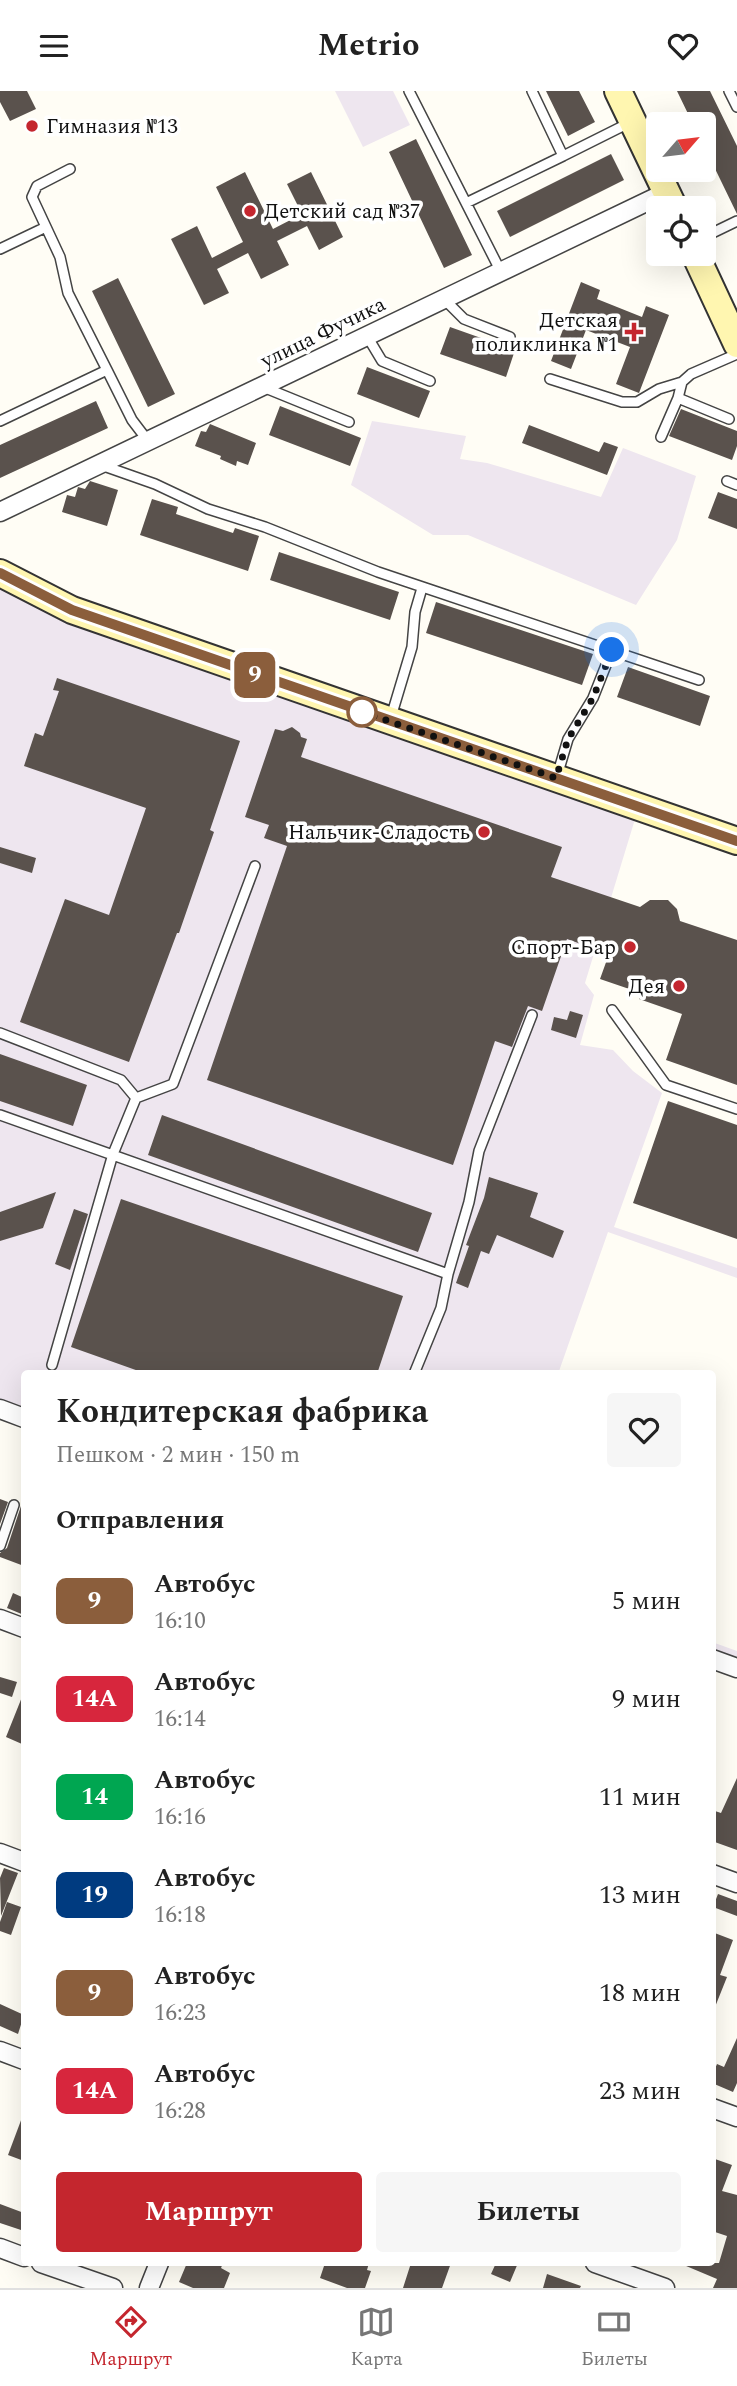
<!DOCTYPE html>
<html lang="ru">
<head>
<meta charset="utf-8">
<style>
  body { margin:0; font-family:Spectral,serif; background:#f6f6f6; color:#222; height:100vh; display:flex; flex-direction:column; font-size:26px; white-space:nowrap }
  * { box-sizing:border-box; margin:0 }
  p { font-size:23px; color:#767676 }
  .icon { flex:none; width:38px; height:38px; fill:none; stroke:currentColor; stroke-width:2; stroke-linecap:round; stroke-linejoin:round }
  .map { position:relative; flex:1; overflow:hidden }
  .sheet { position:absolute; left:21px; top:1279px; width:695px; height:896px; display:flex; flex-direction:column; background:#fff; border-radius:7px; box-shadow:0 7px 28px #0002 }
  .sheet>* { flex:none }
  .badge { padding:0 14px; border-radius:10px; font-size:24px; line-height:46px }
  .needle { width:46px; rotate:62deg }
  .buttons { position:absolute; left:646px; top:21px; display:grid; gap:14px }
  .buttons a { display:grid; place-items:center; width:70px; height:70px; border-radius:7px; background:#fff; box-shadow:0 7px 28px #0002; font-size:35px }
  .you { position:absolute; width:35px; height:35px; margin:-18px; border:5px solid #fff; border-radius:50%; background:#1a73e8; box-shadow:0 0 0 10px #1a73e833 }
  .map>.badge { position:absolute; translate:-50% -50%; box-shadow:0 0 0 4px #fff }
  h2 { padding:0 35px; font-size:26px; line-height:63px }
  .round { display:grid; place-items:center; flex:none; width:74px; height:74px; border-radius:7px; background:#f6f6f6 }
  .headline { display:flex; align-items:center; justify-content:space-between; height:119px; padding:0 35px }
  h1 { font-size:33px; font-weight:700; line-height:52px }
  .cta { display:flex; gap:14px; margin-top:auto; padding:14px 35px }
  .cta a { flex:1; height:80px; border-radius:7px; background:#c4262e; color:#fff; font-size:28px; font-weight:700; line-height:80px; text-align:center }
  .cta a+a { background:#f6f6f6; color:#222 }
  ul { padding:0; list-style:none }
  li { display:flex; align-items:center; gap:21px; height:98px; padding:0 35px }
  li div { flex:1 }
  li b { display:block; font-size:26px }
  li em { font-style:normal }
  li .badge { min-width:77px; font-weight:700; text-align:center }
  header { display:flex; justify-content:space-between; align-items:center; height:91px; padding:0 35px; background:#fff; font-size:32px; font-weight:700 }
  .dock { display:flex; justify-content:space-around; align-items:center; height:98px; border-top:2px solid #e0e0e0; background:#fff; font-size:19px; color:#767676 }
  .dock a { display:grid; justify-items:center; gap:4px }
  .dock .on { color:#c4262e }
  .map>svg:first-child { display:block }
  .industrial { fill:#eee6ef }
  .building { fill:#5a524d }
  .lines { fill:none; stroke-linecap:round; stroke-linejoin:round }
  .lane-casing { stroke:#444; stroke-width:12 }
  .street-casing { stroke:#444; stroke-width:21 }
  .secondary-casing { stroke:#333; stroke-width:30 }
  .lane { stroke:#fff; stroke-width:9 }
  .street { stroke:#fff; stroke-width:18 }
  .secondary { stroke:#fff6b0; stroke-width:26 }
  .line-casing { stroke:#fff; stroke-width:16 }
  .line { stroke:#8b5e3c; stroke-width:10 }
  .walk { stroke:#111; stroke-width:7; stroke-dasharray:0 12.6 }
  .poi-dot { fill:#c4262e; stroke:#fff; stroke-width:2.5 }
  .stop-dot { fill:#fff; stroke:#8b5e3c; stroke-width:3.5 }
  .labels { text-anchor:middle; stroke-width:7; stroke-linejoin:round; paint-order:stroke }
  .poi-label { font-size:21px; fill:#111; stroke:#fff; text-anchor:end }
  .street-label { font-size:21px; fill:#111; stroke:#fff }
</style>
</head>
<body>
<header><svg class="icon" aria-label="menu" viewBox="0 0 24 24"><path d="M4 6h16M4 12h16M4 18h16"/></svg>Metrio<svg class="icon" aria-label="heart" viewBox="0 0 24 24"><path d="M12 20l-8-8c-3-5 5-10 8-4 3-6 11-1 8 4z"/></svg></header>
<div class="map">
<svg width="737" height="2197" viewBox="0 0 737 2197">
  <rect width="100%" height="100%" fill="#fffdf5"/>
  <path class="industrial" d="M335 0H393L410 34 363 56Z
    M372 330 466 345 460 368 487 372 601 406 623 357 696 385 677 449 636 514 468 444H433L351 394Z
    M0 482 639 715 585 892 594 904 580 954 613 959 633 980 662 1002 614 1136 737 1177V1187L608 1141 558 1283H24V1327L0 1318Z
    M712 1551 737 1560V1577L712 1568Z"/>
  <path class="building" d="M0 0H27L36 18 10 30 0 11Z
    M546 0H579L595 31 568 45Z
    M677 0H710L737 55V123L704 55V33H693Z
    M416 48 472 164 444 177 389 61Z
    M611 63 624 89 510 146 497 120Z
    M245 81 273 138 302 123 287 93 311 81 343 146 319 159 307 135 277 150 289 174 261 188 248 162 217 178 229 202 204 214 171 148 197 135 212 167 243 151 216 96Z
    M118 187 175 303 148 316 92 200Z
    M581 191 600 199 597 208 642 226 646 215 669 224 639 302 616 293 630 256 586 239 571 278 551 270Z
    M450 236 515 259 506 286 440 263Z
    M367 276 430 300 419 327 357 303Z
    M96 310 108 337 0 387V354Z
    M280 315 361 347 350 375 269 344Z
    M681 318 737 340V355L732 369 669 345Z
    M210 333 256 352 248 374 237 370 236 375 220 368 221 365 195 355 201 340 206 341Z
    M529 334 599 361 604 351 618 356 607 384 522 352Z
    M90 390 118 399 107 435 62 421 67 404 75 406 78 396 85 398Z
    M718 401 737 408V438L708 427Z
    M152 408 178 416 176 423 233 442 235 437 259 445 248 480 140 444Z
    M279 461 399 501 390 529 270 489Z
    M436 511 593 563 582 594 426 542Z
    M628 576 710 605 700 635 617 606Z
    M57 587 240 650 210 739 214 741 179 842H177L129 971 20 931 65 808 109 824 146 717 24 675 35 642 43 645 59 600 53 599Z
    M292 636 300 642 301 646 307 648 301 666 562 756 551 786 640 816 650 809H668L677 818 680 830 737 849V994L666 969 682 923 639 908 641 902 600 888 609 863 567 848 542 920 528 915 512 956 495 950 453 1074 207 989 287 755 264 747 269 734 245 726 275 638 283 640Z
    M0 756 36 767 32 782 0 772Z
    M570 920 583 924 576 947 551 939 554 926 567 929Z
    M0 963 87 994 73 1035 0 1010Z
    M668 1010 737 1034V1148L633 1112Z
    M162 1024 432 1122 418 1161 148 1064Z
    M489 1086 538 1102 530 1126 564 1140 553 1167 497 1144 489 1163 481 1160 468 1197 456 1192 469 1155 466 1154 484 1107Z
    M56 1101 43 1137 0 1150V1121Z
    M121 1108 403 1205 377 1283H147L71 1256Z
    M74 1118 88 1123 70 1179 55 1173Z
    M0 1408 8 1411 0 1433Z
    M21 1415 24 1416V1475L0 1466V1462L7 1457Z
    M13 1502 24 1507V1524L7 1517Z
    M0 1586 17 1591 12 1606 0 1602Z
    M24 1601V1646L22 1653 6 1646Z
    M737 1687V1759L712 1750V1719L721 1722Z
    M4 1777 18 1782 1 1825 0 1787Z
    M718 1803 737 1810V1825L713 1816Z
    M7 1811 21 1816 11 1844 0 1840V1831Z
    M712 1841 733 1849 720 1884 727 1886 713 1921Z
    M0 1913 24 1924 18 1943 0 1935Z
    M737 1947V1992L733 2001 712 1992V1985L717 1973 724 1976Z
    M23 2024H24V2070L8 2064Z
    M715 2068 732 2074 722 2100 737 2104V2197H713L717 2188 679 2172H719L727 2145 712 2140V2077Z
    M0 2113 24 2122V2140L0 2132Z
    M187 2172H223L221 2177 230 2182 224 2197H193L179 2191Z
    M325 2172H369L367 2179 371 2180 365 2197H347L320 2187Z
    M411 2172H451L442 2197H403Z
    M496 2172H518L510 2191 491 2183Z
    M547 2183 581 2195 580 2197H543Z"/>
  <g class="lines">
    <g class="lane-casing">
      <path id="lane" d="M409 0 466 112
        M532 0 563 65 631 31
        M729 0 737 16
        M70 78 37 95 32 106 60 166 68 202 107 279
        M704 146 737 130
        M0 158 46 136
        M501 181 466 112 563 65
        M444 208 464 228 510 246
        M367 245 382 270 430 290
        M550 288 622 311H637L659 298 682 291
        M263 296 349 331
        M729 328 678 307 682 291 691 283 737 263
        M0 330 107 279 132 329 148 350
        M661 346 678 307
        M101 374 155 393 208 418 265 436 378 481 699 589
        M727 390 737 394
        M391 626 412 556 415 521 422 497
        M557 685 568 648 593 607 612 559
        M612 919 666 994 737 1018
        M0 942 121 989 136 1007
        M0 1024 448 1183 441 1217 414 1283
        M448 1183 469 1111 479 1060 532 924
        M52 1274 113 1063 136 1007 173 993 255 775
        M0 1455 14 1414"/>
    </g>
    <g class="street-casing">
      <path id="street" d="M0 421 667 101
        M0 1318 24 1327
        M0 1528 24 1537
        M712 1568 737 1577
        M0 1762 24 1771
        M712 1783 737 1792
        M0 1960 24 1969
        M712 2017 737 2026
        M0 2157 24 2166
        M41 2172 113 2197
        M595 2172 665 2197
        M149 2197 159 2172"/>
    </g>
    <g class="secondary-casing">
      <path id="secondary" d="M618 0 674 117
        M695 163 737 253
        M0 482 72 519 737 750"/>
    </g>
    <use href="#lane" class="lane"/>
    <use href="#street" class="street"/>
    <use href="#secondary" class="secondary"/>
  </g>
  <g class="lines">
    <g class="line-casing">
      <path id="line" d="M0 482 72 519 737 750"/>
    </g>
    <use href="#line" class="line"/>
    <path class="walk" d="M362 621 556 687 568 648 593 607 612 559"/>
  </g>
  <g class="poi-dot">
    <circle cx="32" cy="35" r="7"/>
    <circle cx="250" cy="120" r="7"/>
    <path d="M630.5 230.5h7v7h7v7h-7v7h-7v-7h-7v-7h7z"/>
    <circle cx="484" cy="741" r="7"/>
    <circle cx="630" cy="856" r="7"/>
    <circle cx="679" cy="895" r="7"/>
  </g>
  <circle class="stop-dot" cx="362" cy="621" r="14"/>
  <g class="labels">
    <g class="poi-label">
      <text x="46" y="42" text-anchor="start">Гимназия №13</text>
      <text x="264" y="127" text-anchor="start">Детский сад №37</text>
      <text x="618" y="236">Детская<tspan x="618" dy="24">поликлинка №1</tspan></text>
      <text x="470" y="748">Нальчик-Сладость</text>
      <text x="616" y="863">Спорт-Бар</text>
      <text x="665" y="902">Дея</text>
    </g>
    <g class="street-label">
      <text transform="translate(323 241) rotate(-26)" y="7">улица Фучика</text>
    </g>
  </g>
</svg>
<div class="buttons">
<a><svg class="needle" viewBox="-14 -14 28 28"><path d="M0-13l5 13h-10z" fill="#e53935"/><path d="M0 13l5-13h-10z" fill="#767676"/></svg></a>
<a><svg class="icon" aria-label="locate" viewBox="0 0 24 24"><circle cx="12" cy="12" r="6"/><path d="M12 2v4M12 18v4M2 12h4M18 12h4"/></svg></a>
</div>
<div class="you" style="left:612px;top:559px"></div>
<b class="badge" style="left:255px;top:584px;background:#8b5e3c;color:#fff">9</b>
<section class="sheet">
<div class="headline"><div><h1>Кондитерская фабрика</h1><p>Пешком · 2 мин · 150 m</p></div><a class="round"><svg class="icon" aria-label="heart" viewBox="0 0 24 24"><path d="M12 20l-8-8c-3-5 5-10 8-4 3-6 11-1 8 4z"/></svg></a></div>
<h2>Отправления</h2>
<ul>
<li><span class="badge" style="background:#8b5e3c;color:#fff">9</span><div><b>Автобус</b><p>16:10</p></div><em>5 мин</em></li>
<li><span class="badge" style="background:#d7263d;color:#fff">14А</span><div><b>Автобус</b><p>16:14</p></div><em>9 мин</em></li>
<li><span class="badge" style="background:#00a651;color:#fff">14</span><div><b>Автобус</b><p>16:16</p></div><em>11 мин</em></li>
<li><span class="badge" style="background:#003b80;color:#fff">19</span><div><b>Автобус</b><p>16:18</p></div><em>13 мин</em></li>
<li><span class="badge" style="background:#8b5e3c;color:#fff">9</span><div><b>Автобус</b><p>16:23</p></div><em>18 мин</em></li>
<li><span class="badge" style="background:#d7263d;color:#fff">14А</span><div><b>Автобус</b><p>16:28</p></div><em>23 мин</em></li>
</ul>
<div class="cta"><a>Маршрут</a><a>Билеты</a></div>
</section>
</div>
<nav class="dock">
<a class="on"><svg class="icon" aria-label="directions" viewBox="0 0 24 24"><path d="M12 3l9 9-9 9-9-9zM9 14v-3h6M13 9l2 2-2 2"/></svg>Маршрут</a>
<a><svg class="icon" aria-label="map" viewBox="0 0 24 24"><path d="M3 6l6-2 6 2 6-2v14l-6 2-6-2-6 2zM9 4v14M15 6v14"/></svg>Карта</a>
<a><svg class="icon" aria-label="tickets" viewBox="0 0 24 24"><path d="M3 7h18v10H3zM15 7v10"/></svg>Билеты</a>
</nav>
</body>
</html>
